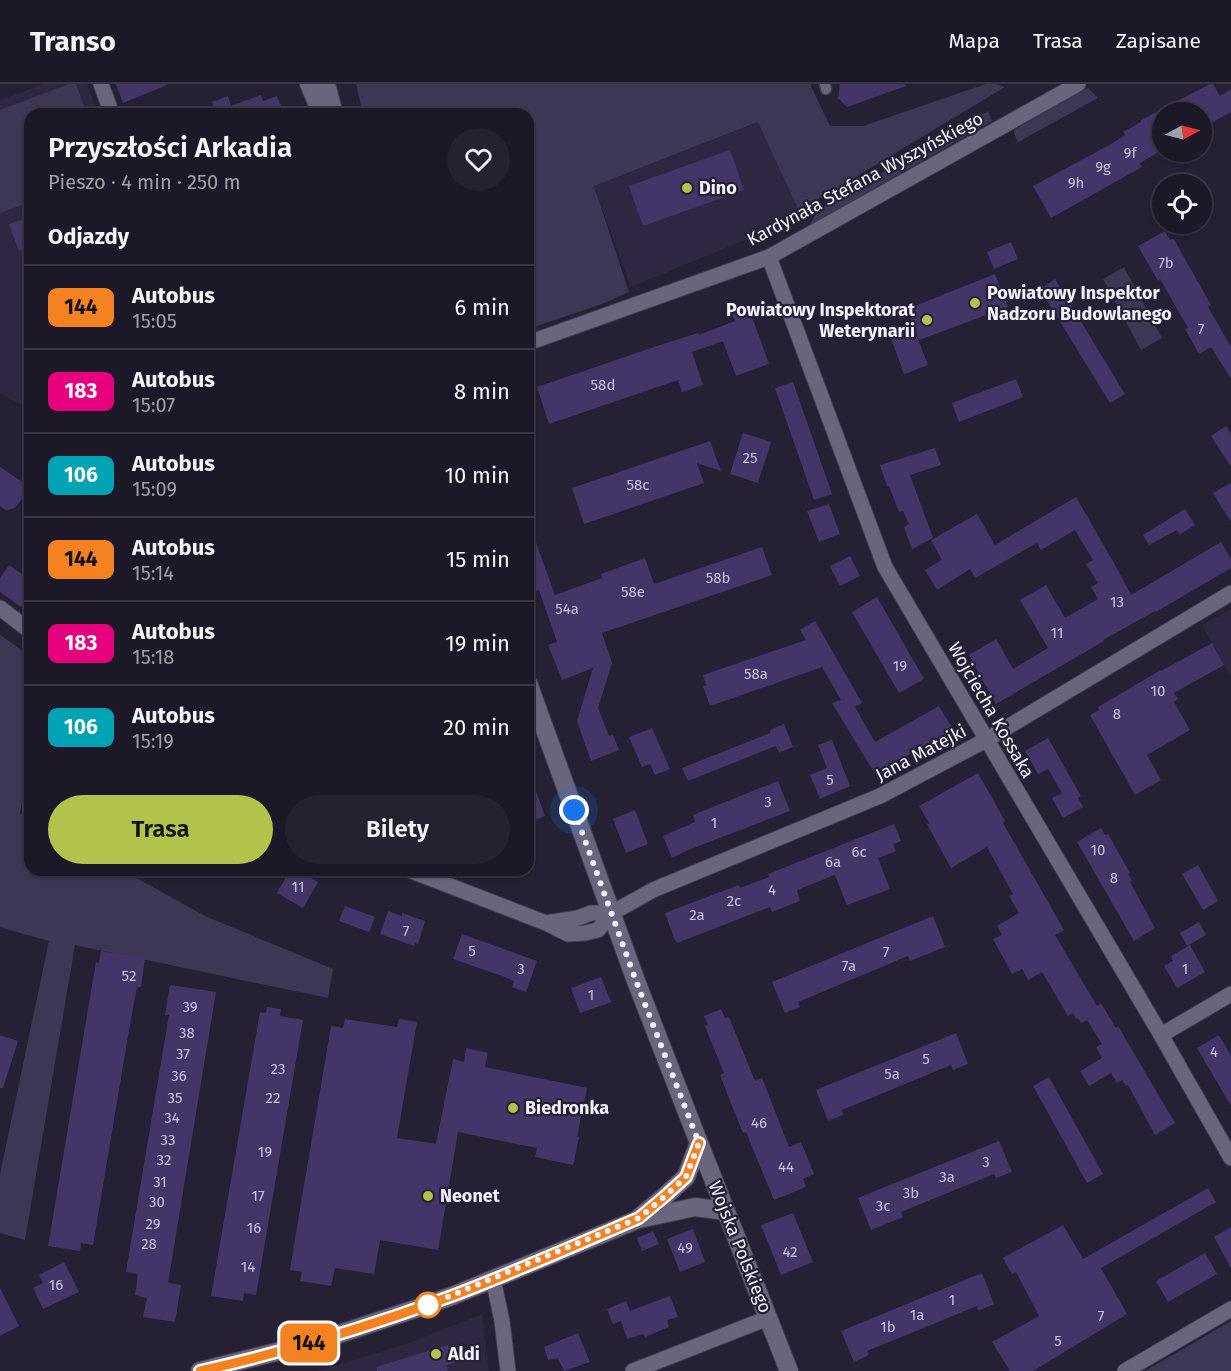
<!DOCTYPE html>
<html lang="pl">
<head>
<meta charset="utf-8">
<style>
  body { margin:0; font-family:"Fira Sans",sans-serif; background:#25212f; color:#f1f3f6; height:100vh; display:flex; flex-direction:column; font-size:22px; white-space:nowrap }
  * { box-sizing:border-box; margin:0 }
  p { font-size:20px; color:#a0a0a7 }
  .icon { flex:none; width:33px; height:33px; fill:none; stroke:currentColor; stroke-width:2; stroke-linecap:round; stroke-linejoin:round }
  .map { position:relative; flex:1; overflow:hidden }
  .panel { position:absolute; left:24px; top:24px; width:510px; height:768px; display:flex; flex-direction:column; background:#1c1827; border-radius:18px; box-shadow:0 2px 4px #0004,0 0 0 2px #3a3744 }
  .panel>* { flex:none }
  .badge { padding:0 12px; border-radius:9px; font-size:21px; line-height:39px }
  .needle { width:39px; rotate:83deg }
  .controls { position:absolute; left:1152px; top:18px; display:grid; gap:12px }
  .controls a { display:grid; place-items:center; width:60px; height:60px; border-radius:50%; background:#1c1827; box-shadow:0 2px 4px #0004,0 0 0 2px #3a3744; font-size:30px }
  .you { position:absolute; width:30px; height:30px; margin:-15px; border:4px solid #fff; border-radius:50%; background:#1a73e8; box-shadow:0 0 0 9px #1a73e833 }
  .map>.badge { position:absolute; translate:-50% -50%; box-shadow:0 0 0 3px #fff }
  h2 { padding:0 24px; font-size:22px; line-height:54px }
  .round { display:grid; place-items:center; flex:none; width:63px; height:63px; border-radius:32px; background:#25212f }
  .headline { display:flex; align-items:center; justify-content:space-between; height:102px; padding:0 24px }
  h1 { font-size:28px; font-weight:600; line-height:45px }
  .cta { display:flex; gap:12px; margin-top:auto; padding:12px 24px }
  .cta a { flex:1; height:69px; border-radius:36px; background:#b3c24b; color:#111; font-size:24px; font-weight:600; line-height:69px; text-align:center }
  .cta a+a { background:#25212f; color:#f1f3f6 }
  ul { padding:0; list-style:none }
  li { display:flex; align-items:center; gap:18px; height:84px; padding:0 24px; border-top:2px solid #3a3744 }
  li div { flex:1 }
  li b { display:block; font-size:22px }
  li em { font-style:normal }
  li .badge { min-width:66px; font-weight:700; text-align:center }
  header { display:flex; align-items:center; gap:36px; box-sizing:border-box; height:84px; padding:0 30px; background:#1c1827; border-bottom:2px solid #3a3744 }
  header strong { font-size:28px }
  nav { display:flex; gap:33px; margin-inline-start:auto; font-size:21px }
  .map>svg:first-child { display:block }
  .built { fill:#2f2742 }
  .green { fill:#3e3655 }
  .building { fill:#443568 }
  .lines { fill:none; stroke-linecap:round; stroke-linejoin:round }
  .pedestrian-casing { stroke:#413c4d; stroke-width:13 }
  .minor-casing { stroke:#413c4d; stroke-width:17 }
  .tertiary-casing { stroke:#413c4d; stroke-width:20 }
  .pedestrian { stroke:#6a647c; stroke-width:10 }
  .minor { stroke:#6a647c; stroke-width:15 }
  .tertiary { stroke:#6a647c; stroke-width:18 }
  .line-casing { stroke:#fff; stroke-width:14 }
  .line { stroke:#f58220; stroke-width:9 }
  .walk { stroke:#f4f1ff; stroke-width:6; stroke-dasharray:0 10.8 }
  .poi-dot { fill:#b3c24b; stroke:#252034; stroke-width:2 }
  .stop-dot { fill:#fff; stroke:#f58220; stroke-width:3 }
  .labels { text-anchor:middle; stroke-width:4.5; stroke-linejoin:round; paint-order:stroke }
  .number-label { font-size:15px; fill:#c8c2d9 }
  .street-label { font-size:18px; fill:#f4f1ff; stroke:#252034 }
  .poi-label { font-size:18px; font-weight:bold; fill:#f4f1ff; stroke:#252034; text-anchor:start }
</style>
</head>
<body>
<header>
<strong>Transo</strong>
<nav><a>Mapa</a><a>Trasa</a><a>Zapisane</a></nav>
</header>
<div class="map">
<svg width="1231" height="1287" viewBox="0 0 1231 1287">
  <rect width="100%" height="100%" fill="#252034"/>
  <path class="built" d="M43 0H87L98 30H30V326L0 309V16Z
    M762 37 799 127 781 141 631 203 594 102Z
    M1231 525V593L1202 541Z
    M482 1230 489 1287H318L406 1260Z"/>
  <path class="green" d="M69 0H76L87 30H30V118L0 129V26Z
    M356 0H810L830 42H863L986 0H997L1005 3 799 127 758 38 594 102 629 208 602 220 528 245V30H363Z
    M1088 4 1098 14 1018 58 1014 49V46Z
    M988 27 992 37 810 141 818 126Z
    M1124 183 1162 254 1141 266 1103 195Z
    M0 551 30 572V679L20 729 30 735V786H122L205 832 333 885 328 914 75 861 25 1156 0 1149V1090L49 857 0 843Z
    M1231 1237V1287H1145Z"/>
  <path class="building" d="M116 0H167V1L123 19Z
    M840 0H905L906 2 847 23 838 14Z
    M1210 0H1213L1220 12 1231 5V28L1202 44V28H1162V66L1140 79 1142 83 1051 134 1033 102 1113 59 1125 51 1123 48 1141 38V36Z
    M261 11 263 17 277 12 284 30H214L213 28 215 27 212 18 228 12 231 22Z
    M730 66 744 106 643 142 629 102Z
    M30 133V163L19 167 9 140Z
    M1165 147 1170 156 1174 155 1181 168 1211 221 1208 223 1231 263V295L1211 263 1199 270 1185 245 1188 244 1160 195 1158 197 1138 162Z
    M1011 158 1018 175 994 185 987 168Z
    M995 190 1008 223 919 256 907 225Z
    M1055 195 1125 310 1110 319 1040 205Z
    M748 222 769 280 736 292 723 257 692 268 703 301 682 308 678 296 549 340 537 303 657 262 698 249 699 251 735 237 731 228Z
    M914 245 928 281 904 290 891 254Z
    M1016 295 1023 313 959 338 952 319Z
    M793 298 832 410 814 416 775 304Z
    M1226 342 1231 350V383L1211 352Z
    M743 349 771 358 758 399 730 390Z
    M710 357 721 387 697 379 704 399 584 440 572 404Z
    M935 364 941 381 910 391 933 454 912 465 904 443 909 440 903 427 899 428 889 402H887L880 381Z
    M0 383 30 403 15 424 6 426 0 422Z
    M1231 399V438L1213 409Z
    M1076 413 1114 479 1131 511 1221 458 1231 475V484L1156 528 1155 527 1103 556 1104 557 996 620 969 571 996 555 1013 585 1048 564 1020 516 1046 501 1065 534 1098 515 1091 503 1098 499 1086 480 1093 476 1075 446 1041 466 1037 459 975 494 970 485 937 506 925 486 942 476 931 456 977 430 995 461Z
    M829 420 840 450 819 458 807 427Z
    M1185 425 1195 441 1179 451 1177 446 1149 461 1143 451Z
    M528 442H530L555 511 602 494 601 490 645 474 654 500 762 463 772 491 602 549 612 579 598 624 609 652 613 651 619 666 591 677 577 637 593 584 562 596 548 561 557 558 539 506 528 510Z
    M850 472 860 492 840 502 830 482Z
    M9 481 30 496V524L23 519 21 523 0 508V494Z
    M877 513 924 595 899 609 852 528Z
    M815 537 862 619 855 623 875 658 939 622 953 645 875 690 832 619 841 616 822 583 710 622 703 602H706L703 591 806 556 800 546Z
    M1212 559 1224 581 1174 609 1178 615 1174 618 1190 646 1147 671 1161 696 1135 711 1090 631 1099 626 1098 623 1161 586V587Z
    M784 640 793 663 779 669 776 662 688 697 682 684 770 649V646Z
    M652 644 670 685 655 691 650 680 642 683 629 653Z
    M1048 654 1081 712 1078 714 1083 723 1063 734 1052 714 1062 709 1048 685 1038 690 1025 667Z
    M832 656 850 702 820 715 810 691 827 684 818 661Z
    M978 689 1005 737 1003 739 1064 846 1055 851 1097 922 1101 919 1116 944 1118 942 1175 1039 1155 1051 1128 1001 1126 1002 1122 996 1117 999 1111 989 1089 1002 1080 987 1102 974 1096 963 1102 960 1087 936 1081 939 1078 934 1076 935 1073 929 1068 932 1042 888 1028 896 1022 885 1012 890 993 855 1002 851 997 842 1019 829 1009 812 1013 810 987 763 951 784 927 740 929 739 919 722Z
    M528 691H530L545 732 528 739Z
    M778 697 790 727 688 766 672 774 663 752 695 738 693 731Z
    M635 726 648 760 626 769 613 735Z
    M894 740 901 757 893 760 896 767 878 774 890 805 847 821 835 791 797 806 800 817 772 828 770 823 677 859 674 854 665 829 739 801 740 804 769 793 768 790Z
    M1101 744 1105 751 1108 750 1130 789 1128 790 1132 797 1130 798 1155 844 1134 857 1077 758Z
    M1198 781 1218 817 1203 826 1182 790Z
    M290 786H297L318 798 303 824 277 809Z
    M345 822 375 833 369 848 339 837Z
    M388 827 402 832V829L425 837 418 860 415 859 414 862 380 850Z
    M933 832 945 863 910 877 908 872 798 918 800 923 785 929 772 898Z
    M1199 838 1206 851 1187 862 1180 849Z
    M462 850 537 877 526 908 512 903 514 897 505 893 453 875Z
    M1190 861 1205 888 1177 904 1164 882 1173 877 1171 872Z
    M101 867 145 874 141 903H137L129 946 93 1161 81 1159 80 1167 48 1162 96 878 99 879Z
    M601 893 611 918 580 929 571 904Z
    M170 901 216 908 168 1199 181 1201 175 1238 143 1233 147 1214 135 1211 138 1190 126 1188 169 931H165Z
    M267 923 281 925 280 932 303 936 256 1211 244 1209 243 1217 211 1212 260 928 266 929Z
    M721 925 725 934 729 933 755 997 762 994 789 1063 801 1058 814 1090 803 1095 806 1103 774 1116 746 1048 743 1049 727 1009 720 991 724 989 705 942 708 941 704 932Z
    M345 935 397 943 399 935 417 938 397 1054 436 1060 453 975 464 978 466 964 488 969 485 983 587 1004 577 1053H579L573 1081 535 1073 537 1064 458 1048 438 1166 380 1156 374 1190 335 1184 331 1202 300 1197 302 1188 290 1186 297 1143 331 942 343 944Z
    M956 949 968 980 953 986 951 981 842 1026 843 1031 828 1037 816 1006Z
    M0 951 18 957 3 1004H0Z
    M1219 951 1231 972V1022L1197 964Z
    M1049 993 1103 1090 1087 1099 1033 1002Z
    M999 1057 1012 1088 996 1094 994 1090 901 1128 903 1133 871 1146 858 1114Z
    M1208 1104 1216 1118 1101 1184 1127 1230 1033 1287H1010L992 1258 1039 1232 1016 1188 1012 1190 1003 1174 1063 1141 1083 1175Z
    M793 1129 813 1178 781 1191 761 1141Z
    M1231 1143V1184L1214 1153Z
    M693 1145 705 1178 680 1188 667 1155Z
    M653 1147 659 1160 642 1167 637 1154Z
    M1205 1169 1217 1190 1168 1218 1156 1197Z
    M64 1178 79 1208 43 1225 33 1204 43 1199 39 1191Z
    M982 1189 994 1220 978 1227 977 1222 867 1267 869 1271 854 1278 841 1247Z
    M0 1204 19 1242 0 1252Z
    M670 1212 678 1233 667 1236 669 1243 645 1253 644 1250 627 1255 621 1237 613 1240 607 1225 626 1217 630 1227Z
    M578 1249 590 1278 564 1287 558 1274 548 1276 544 1263Z
    M448 1261 455 1279 446 1281 448 1287H377L376 1283Z"/>
  <g class="lines">
    <g class="pedestrian-casing">
      <path id="pedestrian" d="M825 0 826 5"/>
    </g>
    <g class="minor-casing">
      <path id="minor" d="M101 0 112 30
        M769 173 885 483 1161 951 1231 1074
        M528 259 769 173 1078 0
        M0 524 30 547
        M409 786 546 839 568 850 585 849 598 846 612 829 653 806 880 712 986 656 1231 509
        M546 839 578 834 591 829H612
        M1161 951 1231 910
        M493 1195 502 1237 508 1287
        M633 1287 768 1234
        M1125 1287 1231 1225"/>
    </g>
    <g class="tertiary-casing">
      <path id="tertiary" d="M309 0 322 30
        M326 0 334 30
        M528 599 636 897 699 1059 789 1287
        M640 1133 664 1113 686 1093 699 1059
        M200 1287 312 1259 415 1225 452 1212 639 1135 695 1123 725 1127"/>
    </g>
    <use href="#pedestrian" class="pedestrian"/>
    <use href="#minor" class="minor"/>
    <use href="#tertiary" class="tertiary"/>
  </g>
  <g class="lines">
    <g class="line-casing">
      <path id="line" d="M200 1287C285 1268 368 1243 449 1213 513 1189 576 1161 639 1134L664 1113 686 1093 699 1059"/>
    </g>
    <use href="#line" class="line"/>
    <path class="walk" d="M428 1221 639 1134 664 1113 686 1093 699 1059 636 897 574 726"/>
  </g>
  <g class="poi-dot">
    <circle cx="687" cy="104" r="6"/>
    <circle cx="975" cy="219" r="6"/>
    <circle cx="927" cy="236" r="6"/>
    <circle cx="513" cy="1024" r="6"/>
    <circle cx="428" cy="1112" r="6"/>
    <circle cx="436" cy="1270" r="6"/>
  </g>
  <circle class="stop-dot" cx="428" cy="1221" r="12"/>
  <g class="labels">
    <g class="number-label">
      <text x="1130" y="74">9f</text>
      <text x="1103" y="88">9g</text>
      <text x="1076" y="104">9h</text>
      <text x="1166" y="184">7b</text>
      <text x="1201" y="250">7</text>
      <text x="603" y="306">58d</text>
      <text x="750" y="379">25</text>
      <text x="638" y="406">58c</text>
      <text x="718" y="499">58b</text>
      <text x="633" y="513">58e</text>
      <text x="1117" y="523">13</text>
      <text x="567" y="530">54a</text>
      <text x="1057" y="554">11</text>
      <text x="900" y="587">19</text>
      <text x="756" y="595">58a</text>
      <text x="1158" y="612">10</text>
      <text x="1117" y="635">8</text>
      <text x="830" y="701">5</text>
      <text x="768" y="723">3</text>
      <text x="714" y="744">1</text>
      <text x="1098" y="771">10</text>
      <text x="859" y="773">6c</text>
      <text x="833" y="783">6a</text>
      <text x="1114" y="799">8</text>
      <text x="298" y="808">11</text>
      <text x="772" y="811">4</text>
      <text x="734" y="822">2c</text>
      <text x="697" y="836">2a</text>
      <text x="406" y="852">7</text>
      <text x="472" y="872">5</text>
      <text x="886" y="873">7</text>
      <text x="849" y="887">7a</text>
      <text x="521" y="890">3</text>
      <text x="1185" y="890">1</text>
      <text x="129" y="897">52</text>
      <text x="591" y="916">1</text>
      <text x="190" y="928">39</text>
      <text x="187" y="954">38</text>
      <text x="1214" y="973">4</text>
      <text x="183" y="975">37</text>
      <text x="926" y="980">5</text>
      <text x="278" y="990">23</text>
      <text x="892" y="995">5a</text>
      <text x="179" y="997">36</text>
      <text x="175" y="1019">35</text>
      <text x="273" y="1019">22</text>
      <text x="172" y="1039">34</text>
      <text x="759" y="1044">46</text>
      <text x="168" y="1061">33</text>
      <text x="265" y="1073">19</text>
      <text x="164" y="1081">32</text>
      <text x="986" y="1083">3</text>
      <text x="786" y="1088">44</text>
      <text x="947" y="1098">3a</text>
      <text x="160" y="1103">31</text>
      <text x="911" y="1114">3b</text>
      <text x="258" y="1117">17</text>
      <text x="157" y="1123">30</text>
      <text x="883" y="1127">3c</text>
      <text x="153" y="1145">29</text>
      <text x="254" y="1149">16</text>
      <text x="149" y="1165">28</text>
      <text x="685" y="1169">49</text>
      <text x="790" y="1173">42</text>
      <text x="248" y="1188">14</text>
      <text x="56" y="1206">16</text>
      <text x="952" y="1221">1</text>
      <text x="917" y="1236">1a</text>
      <text x="1101" y="1237">7</text>
      <text x="888" y="1248">1b</text>
      <text x="1058" y="1262">5</text>
    </g>
    <g class="street-label">
      <text transform="translate(865 95) rotate(-28)" y="6">Kardynała Stefana Wyszyńskiego</text>
      <text transform="translate(991 626) rotate(60)" y="6">Wojciecha Kossaka</text>
      <text transform="translate(921 669) rotate(-28)" y="6">Jana Matejki</text>
      <text transform="translate(740 1163) rotate(68)" y="6">Wojska Polskiego</text>
    </g>
    <g class="poi-label">
      <text x="699" y="110">Dino</text>
      <text x="987" y="215">Powiatowy Inspektor<tspan x="987" dy="21">Nadzoru Budowlanego</tspan></text>
      <text x="915" y="232" text-anchor="end">Powiatowy Inspektorat<tspan x="915" dy="21">Weterynarii</tspan></text>
      <text x="525" y="1030">Biedronka</text>
      <text x="440" y="1118">Neonet</text>
      <text x="448" y="1276">Aldi</text>
    </g>
  </g>
</svg>
<div class="controls">
<a><svg class="needle" viewBox="-14 -14 28 28"><path d="M0-13l5 13h-10z" fill="#e53935"/><path d="M0 13l5-13h-10z" fill="#a0a0a7"/></svg></a>
<a><svg class="icon" aria-label="locate" viewBox="0 0 24 24"><circle cx="12" cy="12" r="6"/><path d="M12 2v4M12 18v4M2 12h4M18 12h4"/></svg></a>
</div>
<div class="you" style="left:574px;top:726px"></div>
<b class="badge" style="left:309px;top:1259px;background:#f58220;color:#111">144</b>
<section class="panel">
<div class="headline"><div><h1>Przyszłości Arkadia</h1><p>Pieszo · 4 min · 250 m</p></div><a class="round"><svg class="icon" aria-label="heart" viewBox="0 0 24 24"><path d="M12 20l-8-8c-3-5 5-10 8-4 3-6 11-1 8 4z"/></svg></a></div>
<h2>Odjazdy</h2>
<ul>
<li><span class="badge" style="background:#f58220;color:#111">144</span><div><b>Autobus</b><p>15:05</p></div><em>6 min</em></li>
<li><span class="badge" style="background:#e6007e;color:#fff">183</span><div><b>Autobus</b><p>15:07</p></div><em>8 min</em></li>
<li><span class="badge" style="background:#00a3b4;color:#fff">106</span><div><b>Autobus</b><p>15:09</p></div><em>10 min</em></li>
<li><span class="badge" style="background:#f58220;color:#111">144</span><div><b>Autobus</b><p>15:14</p></div><em>15 min</em></li>
<li><span class="badge" style="background:#e6007e;color:#fff">183</span><div><b>Autobus</b><p>15:18</p></div><em>19 min</em></li>
<li><span class="badge" style="background:#00a3b4;color:#fff">106</span><div><b>Autobus</b><p>15:19</p></div><em>20 min</em></li>
</ul>
<div class="cta"><a>Trasa</a><a>Bilety</a></div>
</section>
</div>
</body>
</html>
